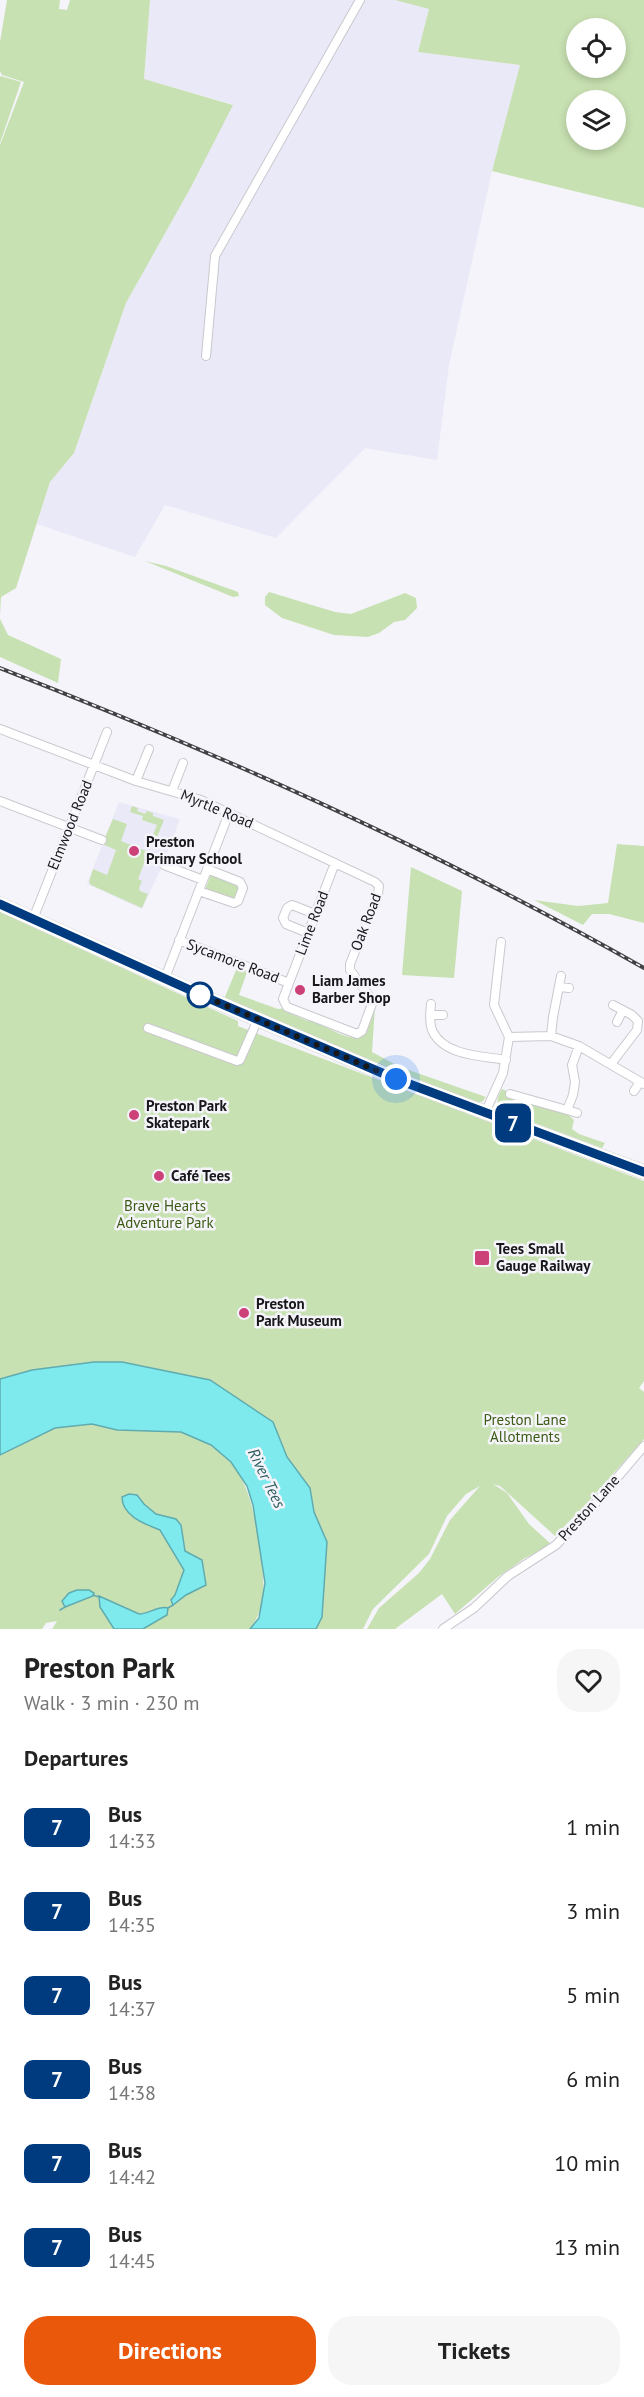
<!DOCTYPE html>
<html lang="en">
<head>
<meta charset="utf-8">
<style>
  body { margin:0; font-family:"PT Sans",sans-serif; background:#f6f6f6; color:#222; height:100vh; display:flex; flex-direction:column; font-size:22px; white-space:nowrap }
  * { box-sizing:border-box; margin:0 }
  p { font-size:20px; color:#767676 }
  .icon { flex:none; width:33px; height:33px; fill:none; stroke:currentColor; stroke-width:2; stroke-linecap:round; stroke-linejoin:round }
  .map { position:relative; height:1629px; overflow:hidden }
  .panel { display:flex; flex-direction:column; background:#fff; flex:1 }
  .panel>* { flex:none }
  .badge { padding:0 12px; border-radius:9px; font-size:21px; line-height:39px }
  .buttons { position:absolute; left:566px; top:18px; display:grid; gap:12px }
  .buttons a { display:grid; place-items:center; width:60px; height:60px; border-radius:50%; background:#fff; box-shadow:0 3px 9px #0003; font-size:30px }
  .you { position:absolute; width:30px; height:30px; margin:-15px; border:4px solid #fff; border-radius:50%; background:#1a73e8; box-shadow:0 0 0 9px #1a73e833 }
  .map>.badge { position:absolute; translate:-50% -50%; box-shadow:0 0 0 3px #fff }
  h2 { padding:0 24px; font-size:22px; line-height:54px }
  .round { display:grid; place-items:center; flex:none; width:63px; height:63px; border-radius:24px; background:#f6f6f6 }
  .summary { display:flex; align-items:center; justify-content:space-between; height:102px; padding:0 24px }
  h1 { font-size:28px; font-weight:700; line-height:45px }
  .primary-button { display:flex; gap:12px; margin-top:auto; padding:12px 24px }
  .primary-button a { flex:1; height:69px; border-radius:24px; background:#ea580c; color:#fff; font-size:24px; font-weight:700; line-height:69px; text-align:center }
  .primary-button a+a { background:#f6f6f6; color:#222 }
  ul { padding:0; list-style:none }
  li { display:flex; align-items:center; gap:18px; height:84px; padding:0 24px }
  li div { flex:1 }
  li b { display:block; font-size:22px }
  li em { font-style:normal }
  li .badge { min-width:66px; font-weight:700; text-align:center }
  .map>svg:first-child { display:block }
  .built { fill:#eae9f7 }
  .green { fill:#c8e1b2; fill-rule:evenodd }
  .water { fill:#7eeaee; stroke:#5fabaf; stroke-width:1.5 }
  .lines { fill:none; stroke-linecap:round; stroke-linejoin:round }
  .stream { stroke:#5fabaf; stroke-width:1.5 }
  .minor-casing { stroke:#c9c8ce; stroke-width:10 }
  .primary-casing { stroke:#d1d1d1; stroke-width:15 }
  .minor { stroke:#fff; stroke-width:8 }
  .primary { stroke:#cab584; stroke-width:12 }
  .rail-casing { stroke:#424245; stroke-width:4 }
  .rail { stroke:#f4f4fa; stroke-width:1.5; stroke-dasharray:4.5; stroke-linecap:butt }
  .line-casing { stroke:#fff; stroke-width:14 }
  .line { stroke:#003b80; stroke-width:9 }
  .walk { stroke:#18181b; stroke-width:6; stroke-dasharray:0 10.8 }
  .poi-dot { fill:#cc4178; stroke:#f4f4fa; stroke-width:2 }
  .stop-dot { fill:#fff; stroke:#003b80; stroke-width:3 }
  .labels { text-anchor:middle; stroke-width:5; stroke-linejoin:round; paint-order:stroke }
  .street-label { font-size:15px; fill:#18181b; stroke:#f4f4fa }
  .poi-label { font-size:15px; font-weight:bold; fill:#18181b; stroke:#f4f4fa; text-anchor:start }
  .park-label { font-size:15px; fill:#3b5a12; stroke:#f4f4fa }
  .water-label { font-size:16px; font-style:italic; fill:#2d5d5f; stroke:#f4f4fa }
</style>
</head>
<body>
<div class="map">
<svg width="644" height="1629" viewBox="0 0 644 1629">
  <rect width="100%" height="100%" fill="#f4f4fa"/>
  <path class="built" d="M150 0H395L429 9 418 52 520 65 492 171 449 365 437 460 365 448 276 538 165 505 135 557 37 524 50 482 74 453 126 303 191 187 232 104 144 79Z
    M119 802 180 819 164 862 142 909 87 884Z"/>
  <path class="green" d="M7 0H60L59 9 67 10 70 0H150L144 79 233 105 191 187 126 303 74 453 50 482 16 588 1 597 0 615V145L24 82 2 75 0 71V42Z
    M395 0H644V208L492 171 520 65 418 52 429 9ZM576 28H615V68H576ZM576 100H615V140H576Z
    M1 76 21 82 0 143V77Z
    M145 561 166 566 238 592 239 596 233 597Z
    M269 592 335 612 351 614 405 593 416 598 417 608 405 620 394 622 379 633 368 637 334 635 282 618 265 605V597Z
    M0 619 8 635 61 659 58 683 0 657Z
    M132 806 138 808 137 811 145 814 147 811 153 813V816L164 820 157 837 153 835 157 825 142 820 143 816 130 812Z
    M113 819 127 824 121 841 151 853V855L163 862 162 864 149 859 147 862 145 861 138 879 142 881 139 888 140 891 148 894 142 908 91 885 89 882 93 869 107 875 116 850 102 844Z
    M617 844 644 846V923L609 914H592L583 925 534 900 578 906 608 903Z
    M411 867 462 891 454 978 402 975Z
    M211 874 240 886 236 901 205 890Z
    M0 912 238 1021V1026L258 1034 644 1181V1381L639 1388 644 1392V1439L589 1501 555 1536 500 1486 493 1484 507 1493 529 1524 552 1545 525 1558 498 1577 455 1614 442 1594 395 1629H367L379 1608 419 1573 430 1559 450 1520 480 1486 466 1494 447 1516 429 1554 373 1609 363 1629H316L322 1617 327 1542 314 1512 310 1488 287 1457 273 1422 122 1362H94L32 1370 0 1379Z
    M237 968 247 972 239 995 278 1009 285 1008 290 1013 308 1021 311 1019C323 1024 353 1046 364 1034 370 1028 372 1015 375 1007L372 1052 400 1067 486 1097 482 1102H476L360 1058 224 999Z
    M502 1089 509 1092 514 1102C535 1103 558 1103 574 1120L572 1129 579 1134 605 1143 602 1148 500 1110C495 1102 498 1096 502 1089Z
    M92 1424C122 1431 149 1428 179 1432 186 1433 193 1437 200 1440 246 1460 254 1506 260 1550 264 1577 268 1606 250 1629H52L57 1621 46 1623 42 1629H0V1455L56 1428Z"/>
  <path class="water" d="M94 1362H122L210 1380 273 1422 287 1457 310 1488 314 1512 327 1542 322 1617 316 1629H250L259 1618 265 1583 253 1505 247 1486 231 1462 211 1445 181 1432 117 1430 92 1424 55 1428 0 1455V1379L32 1370Z
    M129 1494 137 1495 144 1504 156 1514 176 1519 181 1525 185 1551 202 1560 206 1585 186 1595 173 1605 171 1600 175 1595 184 1570 160 1530C145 1524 122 1516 122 1497Z
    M77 1590H89L94 1593 93 1596 65 1607 62 1601 69 1593Z
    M99 1596 139 1614C149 1614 159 1605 168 1608L167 1615 143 1629H114L100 1607Z"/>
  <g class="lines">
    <path class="stream" d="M93 1595 99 1597
      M168 1608 173 1605
      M60 1610 65 1607"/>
    <g class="minor-casing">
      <path id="minor" d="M206 356 215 256 360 0
        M0 729 136 781 201 800 375 882 379 886 378 894 350 964V970L373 1001 362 1031 357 1034 287 1007 283 999 289 983 179 940
        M136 781 149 749
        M172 791 183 763
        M0 801 102 840
        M164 865 203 880
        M199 891 234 903 238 901 243 888 240 882 207 869
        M33 919 107 732
        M308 933 286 924 283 918 287 908 292 905 315 914
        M501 942 494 1005 509 1037
        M165 978 229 813
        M289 983 335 863
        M559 987 569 988
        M431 1004C430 1013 429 1025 433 1032 445 1056 483 1056 506 1060
        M430 1015H443
        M617 1022 623 1010
        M148 1028 237 1061 240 1060 258 1019
        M551 1036 553 1017 561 976
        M611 1064 637 1030 638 1021 632 1015 613 1005
        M634 1091 640 1082
        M510 1094 567 1110 573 1095 575 1082 572 1065 579 1046
        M514 1107 519 1097
        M567 1110 577 1113
        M485 1113 503 1073 509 1037 551 1036 579 1046 644 1084
        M443 1629 474 1608 508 1576 556 1545 594 1505 644 1446"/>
    </g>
    <g class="primary-casing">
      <path id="primary" d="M0 904 210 999 396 1079 644 1172"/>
    </g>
    <use href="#minor" class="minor"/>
    <use href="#primary" class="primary"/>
    <g class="rail-casing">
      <path id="rail" d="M0 668C221 754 438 851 644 968"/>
    </g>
    <use href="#rail" class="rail"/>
  </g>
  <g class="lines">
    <g class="line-casing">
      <path id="line" d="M0 904 210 999 396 1079 644 1172"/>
    </g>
    <use href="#line" class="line"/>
    <path class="walk" d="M200 995 199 994 396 1079"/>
  </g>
  <g class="poi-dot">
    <circle cx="134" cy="851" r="6"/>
    <circle cx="300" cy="990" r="6"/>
    <circle cx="134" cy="1115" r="6"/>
    <circle cx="159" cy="1176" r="6"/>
    <rect x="474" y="1250" width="16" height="16" rx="3"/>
    <circle cx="244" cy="1313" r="6"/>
  </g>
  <circle class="stop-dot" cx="200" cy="995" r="12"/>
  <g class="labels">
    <g class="street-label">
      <text transform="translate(217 809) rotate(23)" y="5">Myrtle Road</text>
      <text transform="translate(70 825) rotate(-68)" y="5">Elmwood Road</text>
      <text transform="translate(366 922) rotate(-69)" y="5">Oak Road</text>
      <text transform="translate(312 923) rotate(-69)" y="5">Lime Road</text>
      <text transform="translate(233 961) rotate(21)" y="5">Sycamore Road</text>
      <text transform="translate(589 1508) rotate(-48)" y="5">Preston Lane</text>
    </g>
    <g class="poi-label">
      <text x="146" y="847">Preston<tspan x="146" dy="17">Primary School</tspan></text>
      <text x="312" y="986">Liam James<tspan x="312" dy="17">Barber Shop</tspan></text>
      <text x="146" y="1111">Preston Park<tspan x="146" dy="17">Skatepark</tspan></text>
      <text x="171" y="1181">Café Tees</text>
      <text x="496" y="1254">Tees Small<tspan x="496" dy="17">Gauge Railway</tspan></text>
      <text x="256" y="1309">Preston<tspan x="256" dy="17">Park Museum</tspan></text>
    </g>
    <g class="park-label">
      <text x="165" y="1211">Brave Hearts<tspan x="165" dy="17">Adventure Park</tspan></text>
      <text x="525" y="1425">Preston Lane<tspan x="525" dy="17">Allotments</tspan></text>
    </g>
    <g class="water-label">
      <text transform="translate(267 1478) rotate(64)" y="6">River Tees</text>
    </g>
  </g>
</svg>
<div class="buttons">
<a><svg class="icon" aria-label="locate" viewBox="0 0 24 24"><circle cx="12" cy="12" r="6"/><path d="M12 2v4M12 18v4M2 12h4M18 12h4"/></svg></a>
<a><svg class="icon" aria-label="layers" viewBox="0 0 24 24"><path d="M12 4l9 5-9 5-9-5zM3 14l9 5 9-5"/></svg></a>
</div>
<div class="you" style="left:396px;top:1079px"></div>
<b class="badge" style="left:513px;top:1123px;background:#003b80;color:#fff">7</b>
</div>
<section class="panel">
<div class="summary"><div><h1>Preston Park</h1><p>Walk · 3 min · 230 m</p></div><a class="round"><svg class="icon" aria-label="heart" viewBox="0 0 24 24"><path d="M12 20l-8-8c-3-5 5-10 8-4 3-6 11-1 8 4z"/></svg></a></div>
<h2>Departures</h2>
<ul>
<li><span class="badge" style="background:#003b80;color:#fff">7</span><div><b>Bus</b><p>14:33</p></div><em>1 min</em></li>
<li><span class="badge" style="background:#003b80;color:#fff">7</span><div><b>Bus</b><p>14:35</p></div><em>3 min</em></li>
<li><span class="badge" style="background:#003b80;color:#fff">7</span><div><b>Bus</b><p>14:37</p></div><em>5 min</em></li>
<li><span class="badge" style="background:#003b80;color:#fff">7</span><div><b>Bus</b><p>14:38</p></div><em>6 min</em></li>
<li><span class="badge" style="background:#003b80;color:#fff">7</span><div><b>Bus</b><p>14:42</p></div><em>10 min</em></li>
<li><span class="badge" style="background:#003b80;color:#fff">7</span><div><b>Bus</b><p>14:45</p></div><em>13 min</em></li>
</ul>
<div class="primary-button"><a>Directions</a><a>Tickets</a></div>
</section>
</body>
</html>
